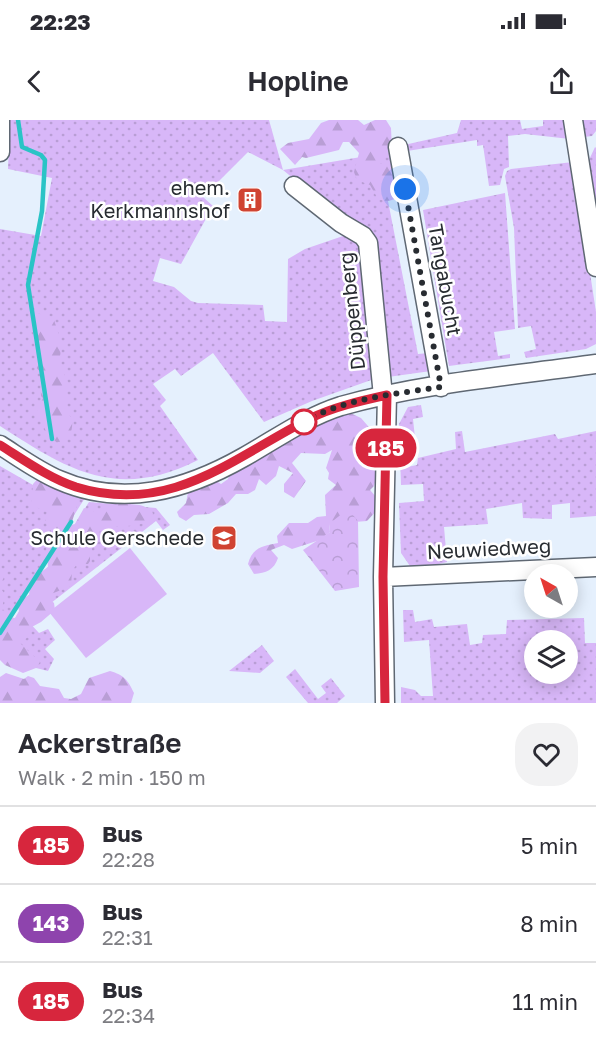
<!DOCTYPE html>
<html lang="en">
<head>
<meta charset="utf-8">
<style>
  body { margin:0; font-family:"Golos Text",sans-serif; background:#f2f2f3; color:#2b2b33; height:100vh; display:flex; flex-direction:column; font-size:22px; white-space:nowrap }
  * { box-sizing:border-box; margin:0 }
  p { font-size:20px; color:#7c7c81 }
  .icon { flex:none; width:33px; height:33px; fill:none; stroke:currentColor; stroke-width:2; stroke-linecap:round; stroke-linejoin:round }
  .map { position:relative; height:583px; overflow:hidden }
  .details { display:flex; flex-direction:column; background:#fff; flex:1 }
  .details>* { flex:none }
  .badge { padding:0 12px; border-radius:20px; font-size:21px; line-height:39px }
  .needle { width:39px; rotate:321deg }
  .controls { position:absolute; left:524px; top:444px; display:grid; gap:12px }
  .controls a { display:grid; place-items:center; width:54px; height:54px; border-radius:50%; background:#fff; box-shadow:0 3px 15px #0003; font-size:30px }
  .you { position:absolute; width:30px; height:30px; margin:-15px; border:4px solid #fff; border-radius:50%; background:#1a73e8; box-shadow:0 0 0 9px #1a73e833 }
  .map>.badge { position:absolute; translate:-50% -50%; box-shadow:0 0 0 3px #fff }
  .round { display:grid; place-items:center; flex:none; width:63px; height:63px; border-radius:24px; background:#f2f2f3 }
  .head { display:flex; align-items:center; justify-content:space-between; height:102px; padding:0 18px }
  h1 { font-size:28px; font-weight:600; line-height:45px }
  ul { padding:0; list-style:none }
  li { display:flex; align-items:center; gap:18px; height:78px; padding:0 18px; border-top:2px solid #e1e1e2 }
  li div { flex:1 }
  li b { display:block; font-size:22px }
  li em { font-style:normal }
  li .badge { min-width:66px; font-weight:700; text-align:center }
  .status { display:flex; justify-content:space-between; align-items:center; height:42px; padding:0 30px; background:#fff; direction:ltr }
  .status svg { height:16px; fill:currentColor }
  header { display:flex; justify-content:space-between; align-items:center; height:78px; padding:0 18px; background:#fff; font-size:27px; font-weight:600 }
  .map>svg:first-child { display:block }
  .grass { fill:url(#grass-dots); fill-rule:evenodd }
  .forest { fill:url(#forest-firs) }
  .park { fill:url(#park-crowns) }
  .pitch { fill:#d8b7f8 }
  .lines { fill:none; stroke-linecap:round; stroke-linejoin:round }
  .stream { stroke:#2ac4c6; stroke-width:4.5 }
  .minor-casing { stroke:#5f6873; stroke-width:21 }
  .minor { stroke:#fff; stroke-width:18 }
  .line-casing { stroke:#fff; stroke-width:14 }
  .line { stroke:#d7263d; stroke-width:9 }
  .walk { stroke:#282c31; stroke-width:6; stroke-dasharray:0 10.8 }
  .stop-dot { fill:#fff; stroke:#d7263d; stroke-width:3 }
  .labels { text-anchor:middle; stroke-width:5; stroke-linejoin:round; paint-order:stroke }
  .poi-label { font-size:20px; fill:#282c31; stroke:#fff; text-anchor:end }
  .street-label { font-size:20px; fill:#282c31; stroke:#fff }
</style>
</head>
<body>
<div class="status"><b>22:23</b><svg viewBox="0 0 49 12"><path d="M0 12V9h3v3zM5 12V6h3v6zM10 12V3h3v9zM15 12V0h3v12zM26 1h20v11H26zM47 4h2v5h-2z"/></svg></div>
<header><svg class="icon" aria-label="back" viewBox="0 0 24 24"><path d="M15 5l-7 7 7 7"/></svg>Hopline<svg class="icon" aria-label="share" viewBox="0 0 24 24"><path d="M12 15V3M7 8l5-5 5 5M5 13v7h14v-7"/></svg></header>
<div class="map">
<svg width="596" height="583" viewBox="0 0 596 583">
  <defs>
    <pattern id="grass-dots" width="8" height="8" patternUnits="userSpaceOnUse" patternTransform="scale(1.5)"><rect width="8" height="8" fill="#d8b7f8"/><path d="M2 2h.1M6 6h.1" fill="none" stroke="#b99ed5" stroke-width="1.8" stroke-linecap="round"/></pattern>
    <pattern id="forest-firs" width="22" height="20" patternUnits="userSpaceOnUse" patternTransform="scale(1.5)"><rect width="22" height="20" fill="#d8b7f8"/><path d="M5 1l3.5 6h-7zM16 11l3.5 6h-7z" fill="#b99ed5"/></pattern>
    <pattern id="park-crowns" width="20" height="18" patternUnits="userSpaceOnUse" patternTransform="scale(1.5)"><rect width="20" height="18" fill="#d8b7f8"/><path d="M2 6a3 3 0 1 1 6 0M12 15a3 3 0 1 1 6 0" fill="none" stroke="#b99ed5"/></pattern>
  </defs>
  <rect width="100%" height="100%" fill="#e5f0fd"/>
  <path class="grass" d="M10 0H269L283 50 391 32 399 73 387 76 418 234 429 233 431 251 388 257 372 123 283 50 248 32 203 77 213 86 181 144 160 138 153 161 174 167 191 181 198 183 263 185 265 201 287 202 288 139 305 129 346 115 363 123 374 259 312 281 264 302 213 233 181 256 175 249 153 264 166 280 160 286 198 340C117 381 68 350 0 306V109L41 116 52 58 8 49Z
    M461 0H520L522 9 543 6V0H568L570 19 525 14 508 16 509 47 504 49 500 65 489 66 483 25 477 26V20L407 31 404 25 457 13Z
    M582 0H596V11L592 16 584 17Z
    M595 27 596 28V86L589 40Z
    M573 42 596 192V224L586 229 526 238 524 232 536 229 531 206 518 208 514 108 505 56 507 51 511 49Z
    M505 73 515 209 494 212 498 236 510 234V238L449 246 423 90Z
    M421 285 423 297 413 299 415 318 404 319 407 347 417 345 418 338 456 329 455 312 462 311 465 332 555 314 558 319 596 311V396L570 398V383L552 385V399L523 398 522 383 486 389 488 404 444 407 447 442 430 446H410L401 433 399 383 424 381 423 364 401 365 399 304 408 287Z
    M0 346 33 365 90 370 0 512Z
    M89 382 156 388 170 405 163 410 156 401 28 501 39 513 48 509 55 520 45 529 54 539 48 551 32 547 0 522Z
    M403 490H413L415 502 432 499 434 507 467 504 470 525 482 523 483 515 506 514 507 500 584 498 585 523H596V583H401V567L415 570 421 576H433L429 520 404 522ZM534 520H567V554H534Z
    M262 525 274 541 260 553 229 551Z
    M295 549 318 579 326 573 321 566 331 558 345 576 337 583H308L286 557Z"/>
  <path class="forest" d="M329 0H358L364 5 375 0H386L391 8 392 30 376 41 379 44H393L403 73C395 80 389 83 378 79L370 65 357 60 354 52 359 33 349 22H343L339 30 306 38 302 37 295 45 280 29 288 23 309 19 321 3Z
    M36 193 53 197 62 224 59 242 68 263 65 267C65 277 64 292 72 298 73 311 71 317 59 322L46 319 43 301 36 293 43 278 41 276 40 252 35 246C35 232 36 218 30 204Z
    M346 291 361 298 374 313 373 326 378 338 375 345 378 351 374 366 370 370 377 378 379 388 367 401 329 404 330 412 320 420 292 429 284 425 271 430 278 438C274 450 266 453 254 454L248 444C252 428 262 426 278 423L277 416 289 403H308L317 397 326 396 325 375 336 365 328 359 329 353 326 348 332 330 325 334 301 333 292 343 306 361 294 378 284 372V364L293 353 279 346 276 356 266 365 259 359 255 370 248 374H236L228 383 209 394 194 395 186 401 179 397 177 392 186 383 188 372 215 360 221 364 228 359 231 349 264 329Z
    M41 355 80 376 71 405 75 404 84 388 98 393 114 381C127 387 142 380 153 393L151 399C133 412 113 400 98 413L90 434V441L88 444H77L72 451 71 466 51 474 49 478 54 483 55 490 41 502 28 509V517L20 523 40 542 36 548 23 553 5 545 0 540V506L4 500 0 498V452L4 457 2 470 5 475 2 488 9 497 15 498 19 491 17 482 29 475C30 460 36 455 48 447L46 423 51 411 45 402 47 392 31 385 33 364Z
    M110 551C124 555 128 560 134 573L131 583H0V557L6 553 24 559 28 556 34 558 40 566 59 569 64 578 71 579 81 574 89 558Z"/>
  <path class="park" d="M348 389 358 401 359 467 335 471 303 430 330 412 329 404Z"/>
  <path class="pitch" d="M130 428 167 474 86 538 49 492Z"/>
  <g class="lines">
    <path class="stream" d="M18 0 22 27 41 35 45 40 42 91 28 165 52 319
      M0 513 71 402"/>
    <g class="minor-casing">
      <path id="minor" d="M573 0 596 147
        M398 27 441 267
        M0 32V0
        M294 66 341 103 363 116 368 123 383 276
        M0 325C19 337 38 351 59 360 123 388 186 370 244 337 276 319 306 297 341 286 423 263 511 256 596 244
        M383 457 596 447
        M385 583 383 457 387 275"/>
    </g>
    <use href="#minor" class="minor"/>
  </g>
  <g class="lines">
    <g class="line-casing">
      <path id="line" d="M0 325C24 340 49 358 76 367 170 396 231 339 309 299 333 287 360 281 387 275L383 457 385 583"/>
    </g>
    <use href="#line" class="line"/>
    <path class="walk" d="M304 302C344 278 396 274 441 267L405 69"/>
  </g>
  <defs>
    <g id="building-square" transform="scale(1.35)"><rect x="-9" y="-9" width="18" height="18" rx="4" fill="#d04332" stroke="#fff"/><path d="M-4-6H4V6H1V3H-1V6H-4ZM-2.5-4.3h1.7v1.8h-1.7ZM.8-4.3h1.7v1.8H.8ZM-2.5-1h1.7V.8h-1.7ZM.8-1h1.7V.8H.8Z" fill="#fff"/></g>
    <g id="school-square" transform="scale(1.35)"><rect x="-9" y="-9" width="18" height="18" rx="4" fill="#d04332" stroke="#fff"/><path d="M0-5L7-2L0 1L-7-2ZM-4 1L0 2.5L4 1V4Q0 6-4 4Z" fill="#fff"/></g>
  </defs>
  <g fill-rule="evenodd">
    <use href="#building-square" x="250" y="80"/>
    <use href="#school-square" x="224" y="418"/>
  </g>
  <circle class="stop-dot" cx="304" cy="302" r="12"/>
  <g class="labels">
    <g class="poi-label">
      <text x="230" y="75">ehem.<tspan x="230" dy="23">Kerkmannshof</tspan></text>
      <text x="204" y="425">Schule Gerschede</text>
    </g>
    <g class="street-label">
      <text transform="translate(445 160) rotate(80)" y="7">Tangabucht</text>
      <text transform="translate(352 191) rotate(-96)" y="7">Düppenberg</text>
      <text transform="translate(489 429) rotate(-3)" y="7">Neuwiedweg</text>
    </g>
  </g>
</svg>
<div class="controls">
<a><svg class="needle" viewBox="-14 -14 28 28"><path d="M0-13l5 13h-10z" fill="#e53935"/><path d="M0 13l5-13h-10z" fill="#7c7c81"/></svg></a>
<a><svg class="icon" aria-label="layers" viewBox="0 0 24 24"><path d="M12 4l9 5-9 5-9-5zM3 14l9 5 9-5"/></svg></a>
</div>
<div class="you" style="left:405px;top:69px"></div>
<b class="badge" style="left:386px;top:328px;background:#d7263d;color:#fff">185</b>
</div>
<section class="details">
<div class="head"><div><h1>Ackerstraße</h1><p>Walk · 2 min · 150 m</p></div><a class="round"><svg class="icon" aria-label="heart" viewBox="0 0 24 24"><path d="M12 20l-8-8c-3-5 5-10 8-4 3-6 11-1 8 4z"/></svg></a></div>
<ul>
<li><span class="badge" style="background:#d7263d;color:#fff">185</span><div><b>Bus</b><p>22:28</p></div><em>5 min</em></li>
<li><span class="badge" style="background:#8e44ad;color:#fff">143</span><div><b>Bus</b><p>22:31</p></div><em>8 min</em></li>
<li><span class="badge" style="background:#d7263d;color:#fff">185</span><div><b>Bus</b><p>22:34</p></div><em>11 min</em></li>
</ul>
</section>
</body>
</html>
